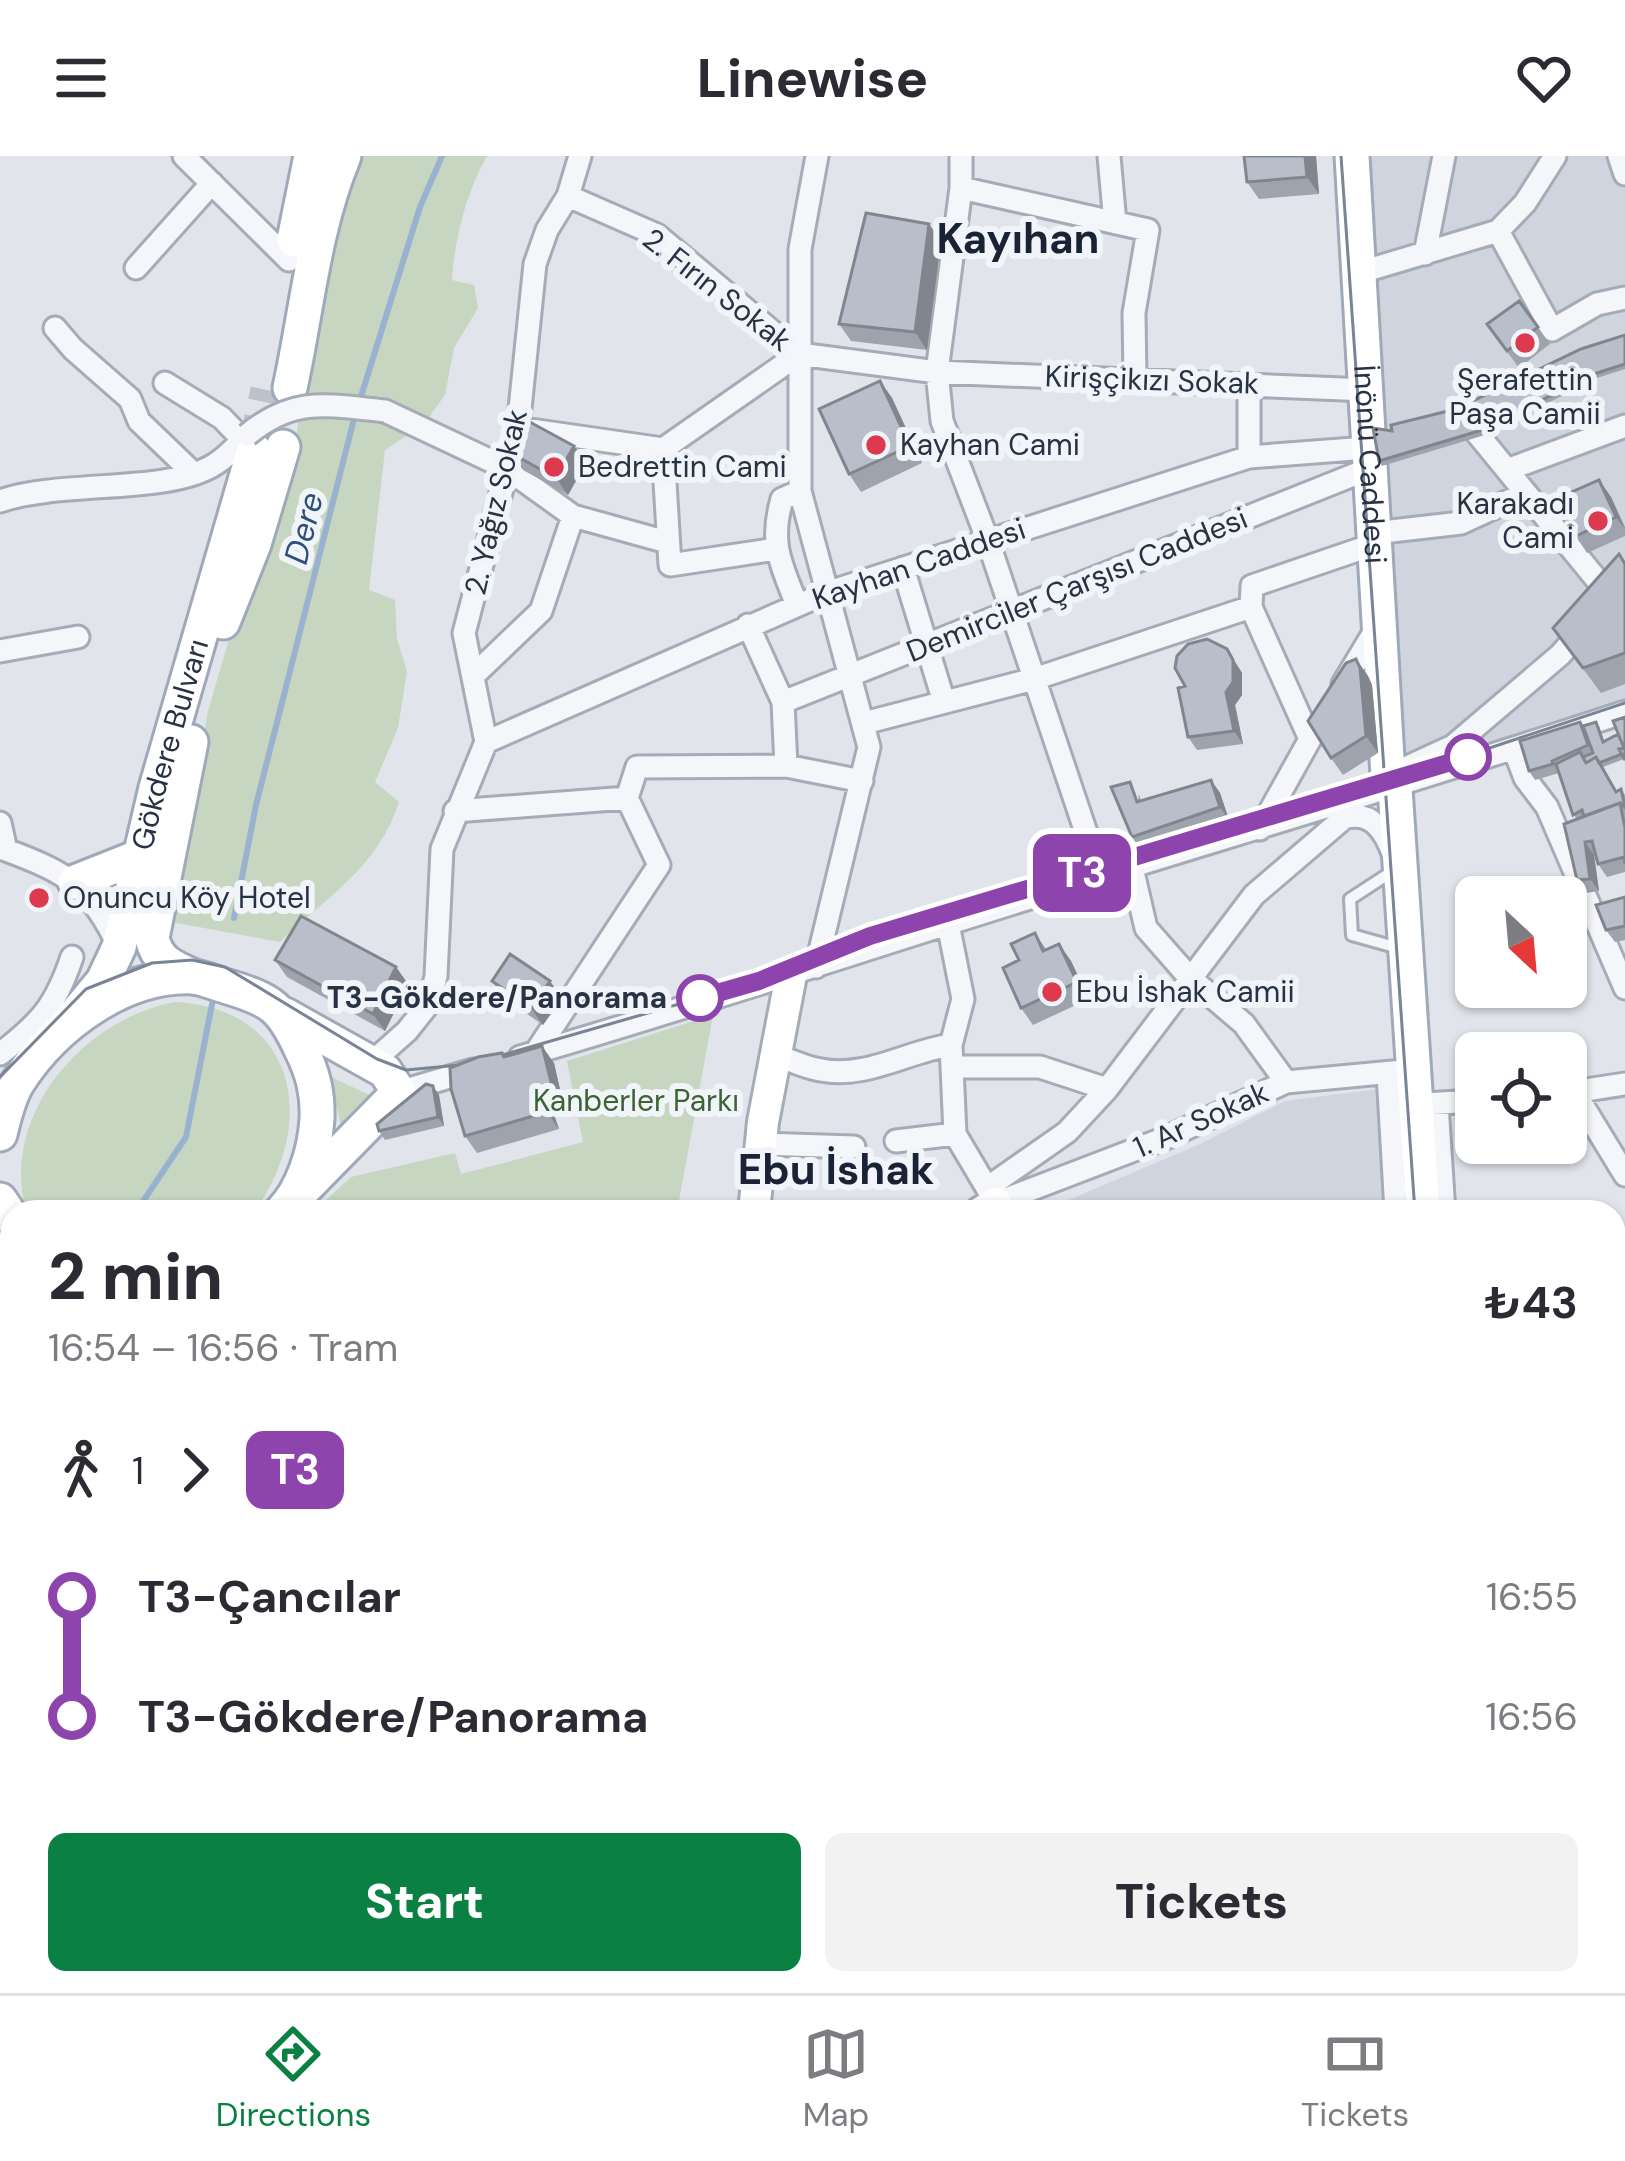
<!DOCTYPE html>
<html lang="en">
<head>
<meta charset="utf-8">
<style>
  body { margin:0; font-family:"DM Sans",sans-serif; background:#f2f2f3; color:#2b2b33; height:100vh; display:flex; flex-direction:column; font-size:45px; white-space:nowrap }
  * { box-sizing:border-box; margin:0 }
  p { font-size:39px; color:#7c7c81 }
  .icon { flex:none; width:66px; height:66px; fill:none; stroke:currentColor; stroke-width:2; stroke-linecap:round; stroke-linejoin:round }
  .map { position:relative; flex:1; overflow:hidden }
  .panel { position:absolute; left:0px; top:1044px; width:1626px; height:795px; display:flex; flex-direction:column; background:#fff; border-radius:36px 36px 0 0; box-shadow:0 3px 9px #0004 }
  .panel>* { flex:none }
  .badge { padding:0 24px; border-radius:18px; font-size:42px; line-height:78px }
  .needle { width:78px; rotate:154deg }
  .tools { position:absolute; left:1455px; top:720px; display:grid; gap:24px }
  .tools a { display:grid; place-items:center; width:132px; height:132px; border-radius:18px; background:#fff; box-shadow:0 3px 9px #0004; font-size:60px }
  .map>.badge { position:absolute; translate:-50% -50%; box-shadow:0 0 0 6px #fff }
  .legs { display:flex; align-items:center; gap:18px; height:132px; padding:0 48px; font-size:39px }
  .legs p { margin-inline-start:auto }
  .headline { display:flex; align-items:center; justify-content:space-between; height:204px; padding:0 48px }
  h1 { font-size:66px; font-weight:800; line-height:90px }
  .action { display:flex; gap:24px; margin-top:auto; padding:24px 48px }
  .action a { flex:1; height:138px; border-radius:18px; background:#0b8043; color:#fff; font-size:48px; font-weight:800; line-height:138px; text-align:center }
  .action a+a { background:#f2f2f3; color:#2b2b33 }
  ul { padding:0 48px; list-style:none }
  li { display:flex; align-items:center; gap:42px; height:120px; font-size:45px }
  li i { display:grid; place-items:center; width:18px; height:100%; margin:0 15px; background:currentColor }
  li i::after { content:''; width:30px; height:30px; margin:-15px; border:9px solid; border-radius:50%; background:#fff }
  li p { margin-inline-start:auto }
  li:first-child i { background:linear-gradient(#0000 50%,currentColor 0) }
  li:last-child i { background:linear-gradient(currentColor 50%,#0000 0) }
  header { display:flex; justify-content:space-between; align-items:center; height:156px; padding:0 48px; background:#fff; font-size:54px; font-weight:800 }
  .menu { display:flex; justify-content:space-around; align-items:center; height:168px; border-top:3px solid #e1e1e2; background:#fff; font-size:33px; color:#7c7c81 }
  .menu a { display:grid; justify-items:center; gap:6px }
  .menu .on { color:#0b8043 }
  .map>svg:first-child { display:block }
  .built { fill:#cfd4de }
  .green { fill:#c6d6c1 }
  .lines { fill:none; stroke-linecap:round; stroke-linejoin:round }
  .stream { stroke:#99b2cf; stroke-width:6 }
  .primary-tunnel { stroke:#bcc1ca; stroke-width:33; stroke-dasharray:33 16; stroke-linecap:butt }
  .lane-casing { stroke:#a5acb6; stroke-width:16 }
  .street-casing { stroke:#a5acb6; stroke-width:27 }
  .secondary-casing { stroke:#a5acb6; stroke-width:36 }
  .primary-casing { stroke:#9fa9b9; stroke-width:39 }
  .lane { stroke:#f5f6f9; stroke-width:10 }
  .street { stroke:#f5f6f9; stroke-width:21 }
  .secondary { stroke:#fff; stroke-width:30 }
  .primary { stroke:#fff; stroke-width:33 }
  .tram { stroke:#798497; stroke-width:3 }
  .street-bridge-casing { stroke:#a5acb6; stroke-width:27; stroke-linecap:butt }
  .street-bridge { stroke:#f5f6f9; stroke-width:21 }
  .wall { fill:#9ea3ae }
  .shaded-wall { fill:#81858d }
  .building { fill:#b8beca; stroke:#81858d; stroke-width:3 }
  .line-1-casing { stroke:#fff; stroke-width:27 }
  .line-1 { stroke:#8e44ad; stroke-width:18 }
  .poi-dot { fill:#dd3a4f; stroke:#f1f4f8; stroke-width:4.5 }
  .stop-1-dot { fill:#fff; stroke:#8e44ad; stroke-width:6 }
  .labels { text-anchor:middle; stroke-width:12; stroke-linejoin:round; paint-order:stroke }
  .street-label { font-size:30px; fill:#273245; stroke:#f1f4f8 }
  .poi-label { font-size:30px; fill:#273245; stroke:#f1f4f8; text-anchor:start }
  .stop-label { font-size:30px; font-weight:bold; fill:#273245; stroke:#f1f4f8; text-anchor:end }
  .park-label { font-size:30px; fill:#3b6333; stroke:#f1f4f8 }
  .water-label { font-size:33px; font-style:italic; fill:#2d4f7e; stroke:#f1f4f8 }
  .district-label { font-size:42px; font-weight:bold; fill:#1a2336; stroke:#f1f4f8 }
</style>
</head>
<body>
<header><svg class="icon" aria-label="menu" viewBox="0 0 24 24"><path d="M4 6h16M4 12h16M4 18h16"/></svg>Linewise<svg class="icon" aria-label="heart" viewBox="0 0 24 24"><path d="M12 20l-8-8c-3-5 5-10 8-4 3-6 11-1 8 4z"/></svg></header>
<div class="map">
<svg width="1625" height="1837" viewBox="0 0 1625 1837">
  <rect width="100%" height="100%" fill="#e1e5eb"/>
  <path class="built" d="M1366 0H1625V552L1395 632Z
    M1378 933 1389 1056H1040L1200 988 1285 945Z"/>
  <path class="green" d="M358 0H487C466 37 455 81 452 124L474 129 478 152 454 192 445 239 424 268 385 294 369 434 395 444 397 483 407 515 398 572 375 626 399 646C378 712 327 740 280 786L171 766 208 555 230 480 292 311 317 133Z
    M174 846C297 851 319 967 254 1056H26C0 958 83 864 174 846Z
    M713 859 677 1056H313L351 1021 455 997 461 1018 583 986 567 905Z
    M331 921 376 942 342 976Z
    M0 1090 12 1106V1223L0 1227Z
    M581 1827H666L669 1831 654 1837H565Z"/>
  <g class="lines">
    <path class="stream" d="M359 247 420 51 442 0
      M234 762 256 649 355 259
      M136 1056 186 981 214 838
      M0 1167 12 1158"/>
    <path class="primary-tunnel" d="M254 294 267 234"/>
    <g class="lane-casing">
      <path id="lane" d="M1396 713 1350 743 1352 779 1402 793"/>
    </g>
    <g class="street-casing">
      <path id="street" d="M184 0 289 104
        M961 0V32L937 216 942 265 988 385 1101 721
        M1109 0 1115 67
        M1619 0 1625 18
        M961 32 1148 74 1134 157 1135 223
        M568 40 657 79 799 198
        M1498 75 1552 174 1597 148 1625 142
        M1425 98 1444 0
        M136 112 212 27
        M1358 117 1498 75 1525 47 1555 0
        M55 172 73 193 130 243 139 265 192 316
        M799 198 937 216 1367 234
        M165 227 222 262 243 284
        M1249 228V301
        M385 255 506 312 573 360 667 386
        M1471 270 1611 441
        M524 273 663 293
        M663 293 670 409 776 393
        M663 293 799 198
        M1507 314 1625 270
        M0 345C61 324 164 338 212 310 226 302 237 290 247 279
        M1374 377 1461 367 1526 337
        M903 412 944 546
        M797 449C781 408 769 388 782 343L800 335
        M748 469 783 546 786 610
        M0 495 78 481
        M473 520 541 455 573 360
        M1343 528 1379 468
        M783 546 1371 312
        M864 567 1034 523 1251 451
        M1310 583 1251 451 1252 430 1375 388
        M486 586 826 437 1249 301 1380 291
        M486 586 464 477 518 272 535 108 547 74 568 40 580 0
        M1514 593 1525 622 1547 651 1625 832
        M1388 620 1453 590 1560 499 1585 471
        M455 655 627 642 637 611 786 610 862 625
        M0 667 6 694C68 717 91 731 119 791
        M1260 673 1314 576
        M1394 700C1385 675 1372 654 1344 662L1254 739 1107 933 1067 976 987 1032 996 1047 1168 981 1286 926 1414 914
        M1132 712 1146 772 1189 821 1244 868 1286 926
        M948 768 963 843 951 889 955 978 987 1032
        M816 811 869 591 800 335V93L817 0
        M536 896 659 709 627 642
        M0 898C41 866 55 851 72 801
        M776 899C790 904 806 912 821 914 866 923 908 895 951 889
        M520 901C664 859 805 813 947 768 1173 696 1400 631 1625 556
        M371 907 407 875 430 846 436 820 442 693 486 586
        M952 911H1040L1107 933
        M1388 917 1396 1056
        M399 936 473 914
        M1566 937 1625 928
        M1575 937 1625 1019
        M1423 948 1476 945
        M1437 948 1444 1056
        M896 985 955 978
        M761 988 854 991
        M1614 1465 1625 1447
        M930 1827 955 1837
        M1006 1827 1012 1837
        M1168 1827V1837
        M1335 1827 1336 1837
        M1387 1827 1446 1837
        M1512 1827V1837
        M168 1837 170 1827
        M451 1837 453 1827
        M1578 1837V1827"/>
    </g>
    <g class="secondary-casing">
      <path id="secondary" d="M754 1056 763 966 791 819
        M981 1056 996 1047"/>
    </g>
    <g class="primary-casing">
      <g id="primary">
        <path id="s1" d="M1352 0 1388 620"/>
        <path d="M294 84 311 0"/>
        <path d="M290 232C307 154 313 75 344 0"/>
        <path d="M223 466 254 388 283 291"/>
        <path d="M191 586 152 782C157 806 174 812 195 821"/>
        <path d="M1395 632 1423 1056"/>
        <path d="M75 726 138 701"/>
        <path d="M285 859 385 915 399 936 301 1036"/>
        <path id="s2" d="M65 871 103 825 119 791 156 632 254 294"/>
        <path d="M0 978C4 961 9 940 18 926 54 870 123 818 193 821 204 822 217 828 228 831 272 844 282 852 301 893 313 917 318 937 317 963 315 995 303 1034 281 1056"/>
        <path d="M0 1044 12 1062"/>
        <path d="M0 1234 12 1230"/>
        <path d="M1614 1268 1625 1263"/>
        <path d="M0 1303 12 1357"/>
        <path d="M1614 1304 1625 1299"/>
        <path d="M1614 1350 1625 1340"/>
        <path d="M0 1408 12 1354"/>
        <path d="M0 1612 12 1523"/>
        <path d="M1481 1827 1482 1837"/>
        <path d="M526 1837 544 1827"/>
        <path d="M693 1837 716 1827"/>
      </g>
    </g>
    <use href="#lane" class="lane"/>
    <use href="#street" class="street"/>
    <use href="#secondary" class="secondary"/>
    <use href="#primary" class="primary"/>
    <path class="tram" d="M1341 0 1415 1056
      M0 921 86 833 152 807 192 804 225 811 377 903 406 914 471 908 759 825 870 780 1384 627 1625 547
      M1469 1827 1470 1837"/>
    <g class="street-bridge-casing">
      <path id="street-bridge" d="M247 279C294 240 328 249 385 255"/>
    </g>
    <use href="#street-bridge" class="street-bridge"/>
  </g>
  <path class="wall" d="M1316 0 1319 38 1259 43 1247 26Z
    M941 85 927 194 851 185 839 168Z
    M1519 145 1550 188 1519 212 1487 168Z
    M1625 179V213L1597 222 1485 279 1382 310 1379 305 1392 275 1456 253Z
    M880 225 892 242 922 307 861 336 849 318Z
    M511 297 586 307 568 339 523 314Z
    M1599 324 1611 341 1625 371V380L1587 397 1576 380Z
    M1619 398 1625 406V528L1601 537 1553 472Z
    M1227 493 1242 517V539L1235 549 1243 588 1197 594 1188 581Z
    M1356 503 1368 520 1372 529 1378 597 1343 619 1331 602Z
    M1583 570H1599L1604 585 1618 578 1624 603 1603 611 1617 636 1621 633 1625 639V716L1607 721 1598 708 1595 699H1594L1599 735 1586 737 1577 724 1576 663 1559 617 1535 624 1529 615Z
    M1211 624 1220 637 1229 664 1141 694 1132 681 1139 638 1141 645Z
    M1625 741V784L1615 786 1606 774Z
    M1035 777 1046 793 1059 788 1071 805 1089 843 1033 869 1021 852 1019 804Z
    M275 804 396 811 408 828 385 875 287 821Z
    M492 825 562 842 543 869 504 842Z
    M502 897 505 900 554 907 564 951 553 956 559 973 477 997 465 980Z
    M433 930 439 939 444 970 385 984 379 975Z
    M748 1827H935L942 1837H839L833 1832 826 1830 825 1834Z"/>
  <path class="shaded-wall" d="M1305 0H1316L1319 38 1307 21Z
    M929 68 941 85 927 194 915 176Z
    M880 225 892 242 922 307 910 290Z
    M574 290 586 307 568 339 556 322Z
    M1599 324 1611 341 1625 373 1616 361Z
    M1227 493 1242 517V539L1235 549 1243 588 1234 575 1226 536Z
    M1356 503 1368 520 1372 529 1378 597 1366 580Z
    M1211 624 1220 637 1229 664 1220 651Z
    M1585 686 1594 699 1599 735 1590 723Z
    M1059 788 1071 805 1089 843 1077 826Z
    M396 811 408 828 385 875 373 858Z
    M550 825 562 842 543 869 531 852Z
    M542 890 554 907 564 951 553 934Z
    M433 930 439 939 444 970 438 961Z
    M541 939 553 956 559 973 547 956Z
    M146 1827H155L152 1837H143Z
    M270 1827H281L276 1837H266Z
    M418 1827H434L432 1837H421L417 1832Z
    M868 1827H894L891 1837H856Z
    M927 1827H935L942 1837H922Z
    M994 1827H1000L1007 1837H995Z"/>
  <path class="building" d="M1244 0H1305L1307 21 1247 26Z
    M866 57 929 68 915 176 839 168Z
    M1519 145 1538 171 1507 195 1487 168Z
    M1625 179V208L1594 218 1482 274 1379 305 1373 272 1392 275 1391 269 1456 253 1581 193Z
    M880 225 910 290 849 318 819 253Z
    M528 265 574 290 556 322 511 297Z
    M1599 324 1616 361 1576 380 1558 342Z
    M1619 398 1625 408V497L1583 512 1553 472Z
    M1207 483 1227 493 1233 504V526L1226 536 1234 575 1188 581 1178 532 1185 530 1175 512 1177 500 1188 488Z
    M1356 503 1360 512 1366 580 1331 602 1308 565 1346 507Z
    M1625 561V604L1619 593 1624 592 1613 565Z
    M1580 566 1588 589 1552 605 1553 608 1529 615 1520 585Z
    M1596 566 1603 586 1618 578 1624 592 1619 593 1622 598 1599 607 1596 601 1586 607 1583 601 1593 597 1583 570Z
    M1580 596 1586 607 1596 601 1616 636 1621 633 1625 651 1620 647 1584 660 1582 654 1573 659 1556 608Z
    M1211 624 1220 651 1132 681 1111 631 1130 626 1137 646Z
    M1620 647 1625 672V708L1624 701 1598 708 1592 685 1585 686 1590 723 1577 724 1564 668Z
    M1625 741V770L1606 774 1596 749Z
    M301 760 396 811 373 858 275 804Z
    M1035 777 1043 795 1059 788 1077 826 1021 852 1003 812 1019 804 1011 788Z
    M510 798 550 825 531 852 492 825Z
    M542 890 553 934 541 939 547 956 465 980 451 933 450 912 478 901 502 897 504 901Z
    M426 928 433 930 438 961 379 975 377 968Z
    M100 1827H146L143 1837H97Z
    M177 1827H208L216 1829 214 1837H174Z
    M233 1827H270L266 1837H229Z
    M306 1827H418L417 1832 408 1837H314Z
    M748 1827H823L817 1837H748Z
    M841 1827H868L864 1837H856L840 1831Z
    M876 1827H927L922 1837H872Z
    M959 1827H994L995 1837H950Z
    M1044 1827H1150L1151 1837H1114V1828H1108V1837H1045Z
    M1206 1830 1212 1837H1199L1198 1834Z
    M1032 1833H1043V1837H1032Z"/>
  <g class="lines">
    <g class="line-1-casing">
      <path id="line-1" d="M700 842 759 825 870 780 1468 601"/>
    </g>
    <use href="#line-1" class="line-1"/>
  </g>
  <g class="poi-dot">
    <circle cx="1525" cy="187" r="12"/>
    <circle cx="876" cy="289" r="12"/>
    <circle cx="554" cy="311" r="12"/>
    <circle cx="1598" cy="365" r="12"/>
    <circle cx="39" cy="742" r="12"/>
    <circle cx="1052" cy="836" r="12"/>
  </g>
  <g class="stop-1-dot">
    <circle cx="1468" cy="601" r="21"/>
    <circle cx="700" cy="842" r="21"/>
  </g>
  <g class="labels">
    <g class="street-label">
      <text transform="translate(717 134) rotate(38)" y="10">2. Fırın Sokak</text>
      <text transform="translate(1152 224) rotate(2)" y="10">Kirişçikızı Sokak</text>
      <text dy="10" stroke="none"><textPath href="#s1" startOffset="309">İnönü Caddesi</textPath></text>
      <text transform="translate(496 346) rotate(-77)" y="10">2. Yağız Sokak</text>
      <text transform="translate(919 408) rotate(-19)" y="10">Kayhan Caddesi</text>
      <text transform="translate(1077 429) rotate(-22)" y="10">Demirciler Çarşısı Caddesi</text>
      <text dy="10" stroke="none"><textPath href="#s2" startOffset="306">Gökdere Bulvarı</textPath></text>
      <text transform="translate(1201 964) rotate(-24)" y="10">1. Ar Sokak</text>
    </g>
    <g class="poi-label">
      <text x="1525" y="234" text-anchor="middle">Şerafettin<tspan x="1525" dy="34">Paşa Camii</tspan></text>
      <text x="900" y="299">Kayhan Cami</text>
      <text x="578" y="321">Bedrettin Cami</text>
      <text x="1574" y="358" text-anchor="end">Karakadı<tspan x="1574" dy="34">Cami</tspan></text>
      <text x="63" y="752">Onuncu Köy Hotel</text>
      <text x="1076" y="846">Ebu İshak Camii</text>
    </g>
    <g class="stop-label">
      <text x="667" y="852">T3-Gökdere/Panorama</text>
    </g>
    <g class="park-label">
      <text x="636" y="955">Kanberler Parkı</text>
    </g>
    <g class="water-label">
      <text transform="translate(303 372) rotate(-76)" y="12">Dere</text>
    </g>
    <g class="district-label">
      <text x="1018" y="97">Kayıhan</text>
      <text x="836" y="1028">Ebu İshak</text>
    </g>
  </g>
</svg>
<div class="tools">
<a><svg class="needle" viewBox="-14 -14 28 28"><path d="M0-13l5 13h-10z" fill="#e53935"/><path d="M0 13l5-13h-10z" fill="#7c7c81"/></svg></a>
<a><svg class="icon" aria-label="locate" viewBox="0 0 24 24"><circle cx="12" cy="12" r="6"/><path d="M12 2v4M12 18v4M2 12h4M18 12h4"/></svg></a>
</div>
<b class="badge" style="left:1082px;top:717px;background:#8e44ad;color:#fff">T3</b>
<section class="panel">
<div class="headline"><div><h1>2 min</h1><p>16:54 – 16:56 · Tram</p></div><b>₺43</b></div>
<div class="legs"><svg class="icon" aria-label="walk" viewBox="0 0 24 24"><circle cx="13" cy="4" r="2"/><path d="M13 8l-2 6 4 7M11 14l-3 7M7 12l3-4h3l4 4"/></svg>1<svg class="icon" aria-label="forward" viewBox="0 0 24 24"><path d="M9 5l7 7-7 7"/></svg><b class="badge" style="background:#8e44ad;color:#fff">T3</b></div>
<ul>
<li><i style="color:#8e44ad"></i><b>T3-Çancılar</b><p>16:55</p></li>
<li><i style="color:#8e44ad"></i><b>T3-Gökdere/Panorama</b><p>16:56</p></li>
</ul>
<div class="action"><a>Start</a><a>Tickets</a></div>
</section>
</div>
<nav class="menu">
<a class="on"><svg class="icon" aria-label="directions" viewBox="0 0 24 24"><path d="M12 3l9 9-9 9-9-9zM9 14v-3h6M13 9l2 2-2 2"/></svg>Directions</a>
<a><svg class="icon" aria-label="map" viewBox="0 0 24 24"><path d="M3 6l6-2 6 2 6-2v14l-6 2-6-2-6 2zM9 4v14M15 6v14"/></svg>Map</a>
<a><svg class="icon" aria-label="tickets" viewBox="0 0 24 24"><path d="M3 7h18v10H3zM15 7v10"/></svg>Tickets</a>
</nav>
</body>
</html>
